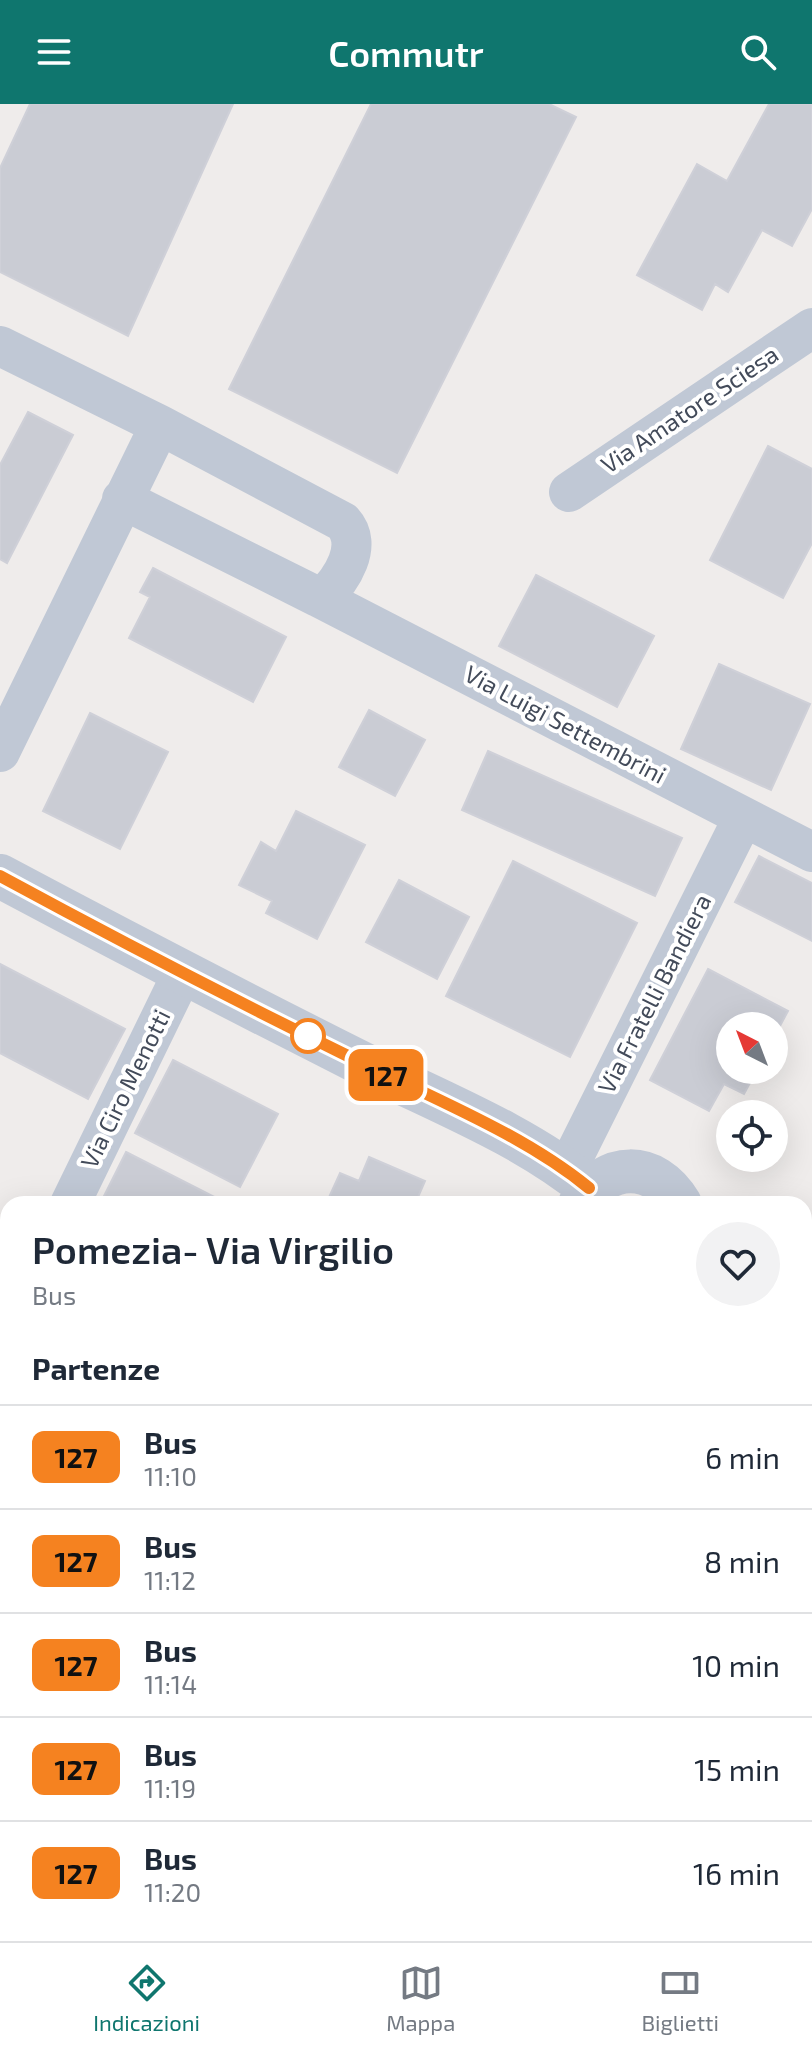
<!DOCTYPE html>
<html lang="it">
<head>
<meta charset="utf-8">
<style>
  body { margin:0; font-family:"Exo 2",sans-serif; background:#f2f2f3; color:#1f2937; height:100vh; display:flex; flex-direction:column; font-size:30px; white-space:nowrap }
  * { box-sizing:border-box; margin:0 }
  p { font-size:26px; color:#747a83 }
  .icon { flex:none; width:44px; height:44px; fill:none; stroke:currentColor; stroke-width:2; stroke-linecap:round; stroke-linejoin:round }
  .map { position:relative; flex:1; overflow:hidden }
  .drawer { position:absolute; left:0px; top:1092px; width:812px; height:746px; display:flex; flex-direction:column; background:#fff; border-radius:24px 24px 0 0; box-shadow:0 8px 32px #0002 }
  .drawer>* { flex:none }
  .badge { padding:0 16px; border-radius:12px; font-size:28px; line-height:52px }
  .needle { width:52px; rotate:318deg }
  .buttons { position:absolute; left:716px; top:908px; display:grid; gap:16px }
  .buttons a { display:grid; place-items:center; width:72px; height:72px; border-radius:50%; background:#fff; box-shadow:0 8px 32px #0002; font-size:40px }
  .map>.badge { position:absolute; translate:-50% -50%; box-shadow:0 0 0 4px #fff }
  h2 { padding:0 32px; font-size:30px; line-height:72px }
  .round { display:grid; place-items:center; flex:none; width:84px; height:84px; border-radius:42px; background:#f2f2f3 }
  .headline { display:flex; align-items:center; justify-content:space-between; height:136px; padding:0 32px }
  h1 { font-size:38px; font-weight:600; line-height:60px }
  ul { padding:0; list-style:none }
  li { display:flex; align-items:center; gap:24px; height:104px; padding:0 32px; border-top:2px solid #e0e1e3 }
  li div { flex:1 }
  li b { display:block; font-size:30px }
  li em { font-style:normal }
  li .badge { min-width:88px; font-weight:700; text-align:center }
  header { display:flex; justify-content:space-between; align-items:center; height:104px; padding:0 32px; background:#0f766e; color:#fff; font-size:36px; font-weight:600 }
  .dock { display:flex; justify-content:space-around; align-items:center; height:112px; border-top:2px solid #e0e1e3; background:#fff; font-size:22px; color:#747a83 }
  .dock a { display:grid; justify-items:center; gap:4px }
  .dock .on { color:#0f766e }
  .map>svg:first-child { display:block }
  .building { fill:#caccd4; stroke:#cfd0d8; stroke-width:2 }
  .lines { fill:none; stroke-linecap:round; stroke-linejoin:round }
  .minor { stroke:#c0c8d5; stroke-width:40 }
  .tertiary { stroke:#c0c8d5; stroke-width:44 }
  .line-casing { stroke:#fff; stroke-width:18 }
  .line { stroke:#f58220; stroke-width:12 }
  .stop-dot { fill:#fff; stroke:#f58220; stroke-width:4 }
  .labels { text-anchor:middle; stroke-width:8; stroke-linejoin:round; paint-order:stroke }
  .street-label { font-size:24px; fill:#434b5a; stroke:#fff }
</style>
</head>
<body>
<header><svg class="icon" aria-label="menu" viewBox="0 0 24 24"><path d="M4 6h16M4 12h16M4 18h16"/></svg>Commutr<svg class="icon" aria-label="search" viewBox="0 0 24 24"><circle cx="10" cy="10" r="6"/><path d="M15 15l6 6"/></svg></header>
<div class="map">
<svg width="812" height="1837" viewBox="0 0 812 1837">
  <rect width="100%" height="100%" fill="#efeceb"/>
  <path class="building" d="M30 0H233L128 232 0 168V64Z
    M371 0H549L576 13 397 369 229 285Z
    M769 0H812V105L792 142 762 126 728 188 715 180 702 206 637 171 697 60 727 77Z
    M28 308 73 331 7 459 0 455V361Z
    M768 342 812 365V439L783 494 710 456Z
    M153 464 286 533 253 598 129 534 150 493 140 488Z
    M536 471 654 532 617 603 499 542Z
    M719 560 810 600 771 686 681 645Z
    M369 606 425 636 395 692 339 663Z
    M90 609 168 648 120 745 43 707Z
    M488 647 682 734 655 792 462 706Z
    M296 707 365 741 317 835 266 809 272 797 239 781 261 738 276 747Z
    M759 752 812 779V837L735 798Z
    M513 757 637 819 570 953 446 892Z
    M399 776 469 813 437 875 366 838Z
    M0 860 125 925 88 995 0 949Z
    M708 865 788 907 774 933V922H730V966H757L744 990 724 980 709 1007 650 976Z
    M173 956 278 1010 240 1083 135 1029Z
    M126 1048 228 1100H100Z
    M369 1053 425 1077 415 1100H326L340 1069 359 1077Z
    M812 1263V1520L804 1517V1280Z
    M8 1316V1384L0 1381V1332Z
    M8 1532V1607L0 1603V1548Z
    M385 1830H478L485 1834 484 1837H382Z"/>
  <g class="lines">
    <path class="minor" d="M0 242 160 321
      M569 388 812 224
      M318 493 812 748
      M0 648 160 321 343 418C364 441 342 476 322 494L318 493 122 395
      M567 1066 743 714
      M70 1100 182 870
      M0 1243 8 1227
      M0 1446 8 1451"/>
    <path class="tertiary" d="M0 772C120 836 240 898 361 959 437 997 523 1030 589 1084
      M580 1100C606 1057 654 1056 680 1100
      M804 1186 812 1190
      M263 1837 266 1830"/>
  </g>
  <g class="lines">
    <g class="line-casing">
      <path id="line" d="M0 772C118 836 236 897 356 956 432 994 523 1030 589 1084"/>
    </g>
    <use href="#line" class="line"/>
  </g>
  <circle class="stop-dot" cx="308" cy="932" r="16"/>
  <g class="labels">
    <g class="street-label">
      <text transform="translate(690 306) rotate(-34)" y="8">Via Amatore Sciesa</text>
      <text transform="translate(565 621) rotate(28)" y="8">Via Luigi Settembrini</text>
      <text transform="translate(655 890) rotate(-63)" y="8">Via Fratelli Bandiera</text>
      <text transform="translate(126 985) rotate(-64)" y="8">Via Ciro Menotti</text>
    </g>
  </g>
</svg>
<div class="buttons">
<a><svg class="needle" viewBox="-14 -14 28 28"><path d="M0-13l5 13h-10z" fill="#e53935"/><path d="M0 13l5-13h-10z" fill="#747a83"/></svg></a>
<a><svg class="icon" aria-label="locate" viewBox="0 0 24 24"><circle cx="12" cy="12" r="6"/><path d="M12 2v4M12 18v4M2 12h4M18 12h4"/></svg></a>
</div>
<b class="badge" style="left:386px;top:971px;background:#f58220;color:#111">127</b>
<section class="drawer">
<div class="headline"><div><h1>Pomezia- Via Virgilio</h1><p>Bus</p></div><a class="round"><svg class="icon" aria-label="heart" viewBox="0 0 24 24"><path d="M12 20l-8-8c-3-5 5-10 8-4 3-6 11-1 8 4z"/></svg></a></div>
<h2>Partenze</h2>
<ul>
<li><span class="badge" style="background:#f58220;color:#111">127</span><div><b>Bus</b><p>11:10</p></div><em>6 min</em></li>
<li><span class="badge" style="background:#f58220;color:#111">127</span><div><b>Bus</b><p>11:12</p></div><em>8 min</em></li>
<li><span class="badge" style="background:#f58220;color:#111">127</span><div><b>Bus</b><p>11:14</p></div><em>10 min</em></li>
<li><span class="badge" style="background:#f58220;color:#111">127</span><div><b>Bus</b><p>11:19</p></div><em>15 min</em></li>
<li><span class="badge" style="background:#f58220;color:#111">127</span><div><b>Bus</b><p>11:20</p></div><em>16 min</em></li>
</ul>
</section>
</div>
<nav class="dock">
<a class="on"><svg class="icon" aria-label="directions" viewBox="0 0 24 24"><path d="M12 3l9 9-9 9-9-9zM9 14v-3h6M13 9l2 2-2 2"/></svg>Indicazioni</a>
<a><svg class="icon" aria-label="map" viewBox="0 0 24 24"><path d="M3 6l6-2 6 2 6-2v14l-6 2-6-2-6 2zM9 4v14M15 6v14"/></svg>Mappa</a>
<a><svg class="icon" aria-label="tickets" viewBox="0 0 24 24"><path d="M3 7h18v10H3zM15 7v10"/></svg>Biglietti</a>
</nav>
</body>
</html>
